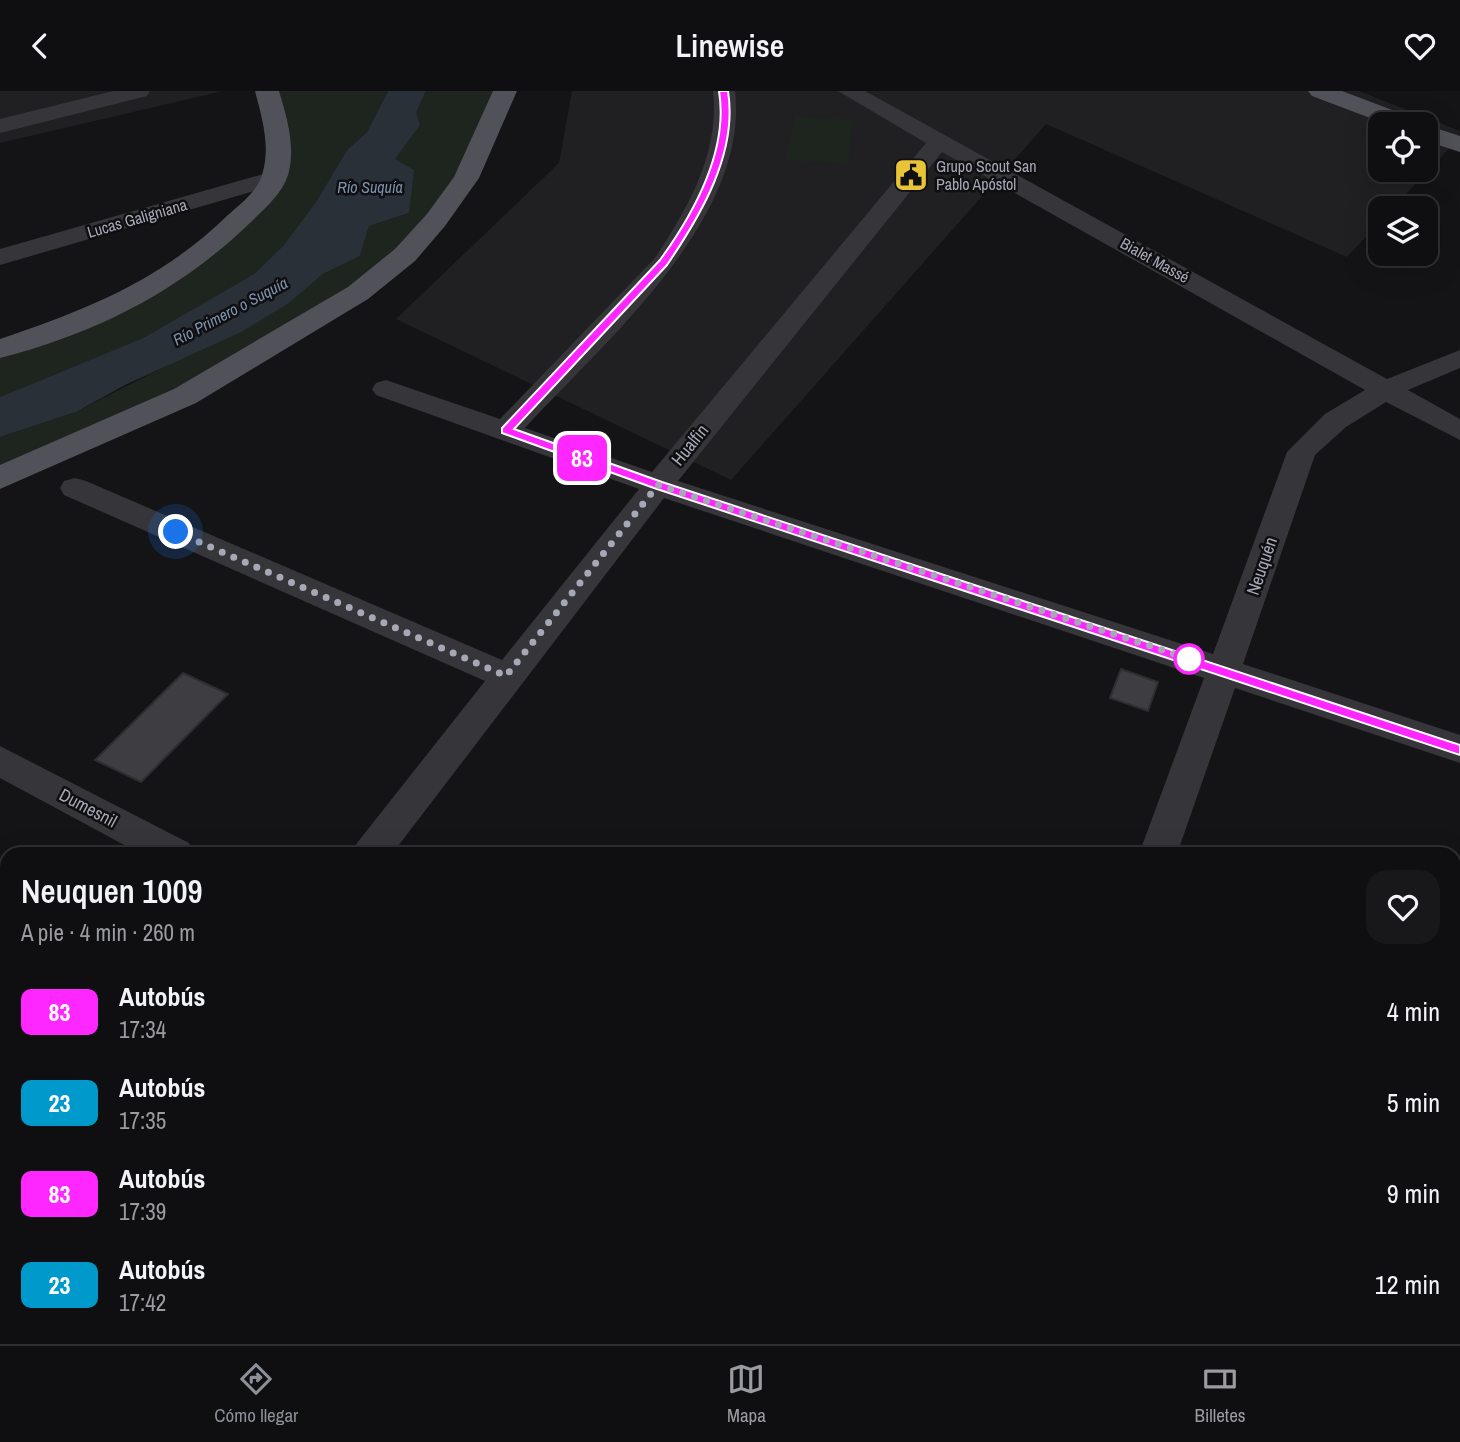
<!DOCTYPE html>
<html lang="es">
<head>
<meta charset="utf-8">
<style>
  body { margin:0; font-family:"Archivo Narrow",sans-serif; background:#181719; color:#f1f3f6; height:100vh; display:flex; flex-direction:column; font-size:26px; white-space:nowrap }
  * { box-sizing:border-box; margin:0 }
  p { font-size:23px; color:#9b9c9f }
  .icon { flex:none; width:38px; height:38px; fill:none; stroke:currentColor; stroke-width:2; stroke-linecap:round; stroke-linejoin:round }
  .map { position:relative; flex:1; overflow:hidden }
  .panel { position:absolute; left:0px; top:756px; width:1461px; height:497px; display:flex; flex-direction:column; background:#0f0e10; border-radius:21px 21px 0 0; box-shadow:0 7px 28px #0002,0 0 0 2px #2f2e30 }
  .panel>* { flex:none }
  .badge { padding:0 14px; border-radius:10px; font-size:24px; line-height:46px }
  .buttons { position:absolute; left:1368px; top:21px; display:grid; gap:14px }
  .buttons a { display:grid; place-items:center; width:70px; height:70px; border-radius:14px; background:#0f0e10; box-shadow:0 7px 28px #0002,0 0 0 2px #2f2e30; font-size:35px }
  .you { position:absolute; width:35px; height:35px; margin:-18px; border:5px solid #fff; border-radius:50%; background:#1a73e8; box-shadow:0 0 0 10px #1a73e833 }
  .map>.badge { position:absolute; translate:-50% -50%; box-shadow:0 0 0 4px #fff }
  .round { display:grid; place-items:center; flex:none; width:74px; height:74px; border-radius:21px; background:#181719 }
  .headline { display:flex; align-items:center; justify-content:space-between; height:119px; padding:0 21px }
  h1 { font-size:33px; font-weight:600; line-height:52px }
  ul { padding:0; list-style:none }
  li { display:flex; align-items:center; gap:21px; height:91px; padding:0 21px }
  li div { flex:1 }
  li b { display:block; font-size:26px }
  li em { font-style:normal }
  li .badge { min-width:77px; font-weight:700; text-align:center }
  header { display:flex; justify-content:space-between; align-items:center; height:91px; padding:0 21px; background:#0f0e10; font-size:32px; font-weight:600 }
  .tabs { display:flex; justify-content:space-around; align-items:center; height:98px; border-top:2px solid #2f2e30; background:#0f0e10; font-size:19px; color:#9b9c9f }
  .tabs a { display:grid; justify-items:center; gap:4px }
  .tabs .selected { color:#8c9099 }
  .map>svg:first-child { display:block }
  .built { fill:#202022; fill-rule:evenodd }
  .green { fill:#1e251f }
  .water { fill:#2a3038 }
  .building { fill:#3e3d42; stroke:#2e2e31; stroke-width:2 }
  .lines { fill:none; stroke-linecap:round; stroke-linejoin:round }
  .minor { fill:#35353a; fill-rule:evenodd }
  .primary { fill:#515259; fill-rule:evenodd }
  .line { fill:#fe27ff; stroke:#fff; stroke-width:2 }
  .walk { stroke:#a6a8b5; stroke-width:7; stroke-dasharray:0 12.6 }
  .stop-dot { fill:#fff; stroke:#fe27ff; stroke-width:3.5 }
  .labels { text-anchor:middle; stroke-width:5; stroke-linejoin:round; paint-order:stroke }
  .far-poi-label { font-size:16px; fill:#a6a8b5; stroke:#0f0e10; text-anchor:start }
  .far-water-label { font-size:16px; font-style:italic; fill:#7e92af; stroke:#0f0e10 }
  .far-street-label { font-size:16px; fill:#a6a8b5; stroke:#0f0e10 }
  .street-label { font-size:18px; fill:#a6a8b5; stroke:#0f0e10 }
</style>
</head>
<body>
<header><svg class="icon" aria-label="back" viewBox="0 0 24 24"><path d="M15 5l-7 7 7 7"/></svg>Linewise<svg class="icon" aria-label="heart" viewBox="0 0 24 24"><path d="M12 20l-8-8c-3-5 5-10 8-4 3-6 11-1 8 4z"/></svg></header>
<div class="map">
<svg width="1460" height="1253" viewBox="0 0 1460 1253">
  <rect width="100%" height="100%" fill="#141315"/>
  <path class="built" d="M0 0H223L0 52Z
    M572 0H1359L1460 40V46L1393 117H1381V130L1347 166 1046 33 731 389 396 228 559 72ZM1381 33H1426V79H1381Z"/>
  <path class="green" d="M267 0H388L367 41 347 59 316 111 283 155 254 183 143 247 0 306V258L157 194 274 87Z
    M426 0H505L436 129 324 225 0 387V346L76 321 289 212 323 183 360 165 369 135 409 122 394 68 420 34 415 21Z
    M794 25 853 29 848 73 786 69Z"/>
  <path class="water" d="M388 0H426L416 21 420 34 395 68 414 79 409 122 369 135 360 165 323 183 289 212 241 241 125 294 76 321 0 346V306L143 247 254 183 283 155 316 111 347 59 367 41Z"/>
  <path class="building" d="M1121 578 1158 591 1148 620 1110 607Z
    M183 582 228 603 141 691 95 669Z"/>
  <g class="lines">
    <path class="minor" d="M113 0H150L147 5 0 42V28Z
      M713 0H735C750 128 604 251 525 337L652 381 926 52 838 0H865L1387 288 1460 259V277L1408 299 1460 328V349L1386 311 1346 336 1315 364 1243 573 1460 644V672L1235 597 1177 763H1139L1204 587 664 407 392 763H351L357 752 485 590 64 404 60 397 64 390 75 387 86 390 502 569 639 398 376 304 372 298 376 292 386 289 500 328 655 167C688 117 720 62 713 0ZM942 61 1365 299 1325 323 1287 361 1213 563 678 390Z
      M274 80 282 82 286 87 282 92 0 174V158Z
      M0 655 189 752 195 763H141L0 687Z
      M0 1113 7 1116V1163L0 1160Z
      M7 1209V1246H26L22 1253H0V1212Z
      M958 1246H1006L1004 1253H956Z
      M1147 1246H1207L1210 1253H1150Z"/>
    <path class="primary" d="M255 0H279C287 27 296 56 288 84 282 103 265 117 252 130 180 200 97 242 0 267V248C88 218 160 190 228 124 240 113 257 101 262 84 271 56 262 27 255 0Z
      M493 0H517L479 87 445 135 415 170 368 208 196 312 0 398V374L174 298 348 196 395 158 427 123 454 86Z
      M1308 0H1342L1416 28 1419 33H1386L1312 5Z
      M1426 34 1460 45V61L1426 50Z"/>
  </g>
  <path class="line" d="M719 0H728C738 62 701 124 667 174L514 338 662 391 1460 654V664L654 397 502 342V337L660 169C694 122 729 60 719 0Z"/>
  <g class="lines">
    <path class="walk" d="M176 441 506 585 658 394 1199 571 1189 568"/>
  </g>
  <defs>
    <g id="civic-square" transform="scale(1.75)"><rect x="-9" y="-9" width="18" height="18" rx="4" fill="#e9c437" stroke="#0f0e10"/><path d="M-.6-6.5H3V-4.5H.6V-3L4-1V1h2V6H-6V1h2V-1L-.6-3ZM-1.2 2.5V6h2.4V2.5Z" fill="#111"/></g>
  </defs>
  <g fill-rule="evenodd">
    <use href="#civic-square" x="911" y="84"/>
  </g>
  <circle class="stop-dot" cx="1189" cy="568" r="14"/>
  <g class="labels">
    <g class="far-poi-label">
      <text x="936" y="81">Grupo Scout San<tspan x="936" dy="18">Pablo Apóstol</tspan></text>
    </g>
    <g class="far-water-label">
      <text x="370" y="102">Río Suquía</text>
      <text transform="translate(230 220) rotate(-28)" y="6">Río Primero o Suquía</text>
    </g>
    <g class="far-street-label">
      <text transform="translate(137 127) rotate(-16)" y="6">Lucas Galigniana</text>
      <text transform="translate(1155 169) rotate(29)" y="6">Bialet Massé</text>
    </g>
    <g class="street-label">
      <text transform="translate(690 354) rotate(-51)" y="6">Hualfin</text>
      <text transform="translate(1262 475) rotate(-71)" y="6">Neuquén</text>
      <text transform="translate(88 717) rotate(28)" y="6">Dumesnil</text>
    </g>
  </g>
</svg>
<div class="buttons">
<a><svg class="icon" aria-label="locate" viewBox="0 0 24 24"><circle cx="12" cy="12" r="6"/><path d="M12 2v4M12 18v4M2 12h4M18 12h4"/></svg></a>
<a><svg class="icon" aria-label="layers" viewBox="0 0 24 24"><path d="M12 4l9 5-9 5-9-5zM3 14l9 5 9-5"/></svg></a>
</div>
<div class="you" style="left:176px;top:441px"></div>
<b class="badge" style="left:582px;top:367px;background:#fe27ff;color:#fff">83</b>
<section class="panel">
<div class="headline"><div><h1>Neuquen 1009</h1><p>A pie · 4 min · 260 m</p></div><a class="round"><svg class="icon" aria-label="heart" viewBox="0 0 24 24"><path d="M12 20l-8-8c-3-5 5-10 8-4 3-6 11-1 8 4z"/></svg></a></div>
<ul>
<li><span class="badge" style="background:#fe27ff;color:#fff">83</span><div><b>Autobús</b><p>17:34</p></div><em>4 min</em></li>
<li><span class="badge" style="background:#0099cb;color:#fff">23</span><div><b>Autobús</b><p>17:35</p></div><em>5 min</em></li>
<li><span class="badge" style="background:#fe27ff;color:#fff">83</span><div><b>Autobús</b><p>17:39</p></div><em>9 min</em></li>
<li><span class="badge" style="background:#0099cb;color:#fff">23</span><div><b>Autobús</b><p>17:42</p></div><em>12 min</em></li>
</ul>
</section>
</div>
<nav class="tabs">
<a class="selected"><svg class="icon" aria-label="directions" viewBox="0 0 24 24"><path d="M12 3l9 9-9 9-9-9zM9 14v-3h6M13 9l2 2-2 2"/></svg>Cómo llegar</a>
<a><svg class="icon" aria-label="map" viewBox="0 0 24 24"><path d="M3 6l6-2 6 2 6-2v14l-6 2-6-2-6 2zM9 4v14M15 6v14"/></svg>Mapa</a>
<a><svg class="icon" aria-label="tickets" viewBox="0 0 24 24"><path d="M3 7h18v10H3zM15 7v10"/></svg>Billetes</a>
</nav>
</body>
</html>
